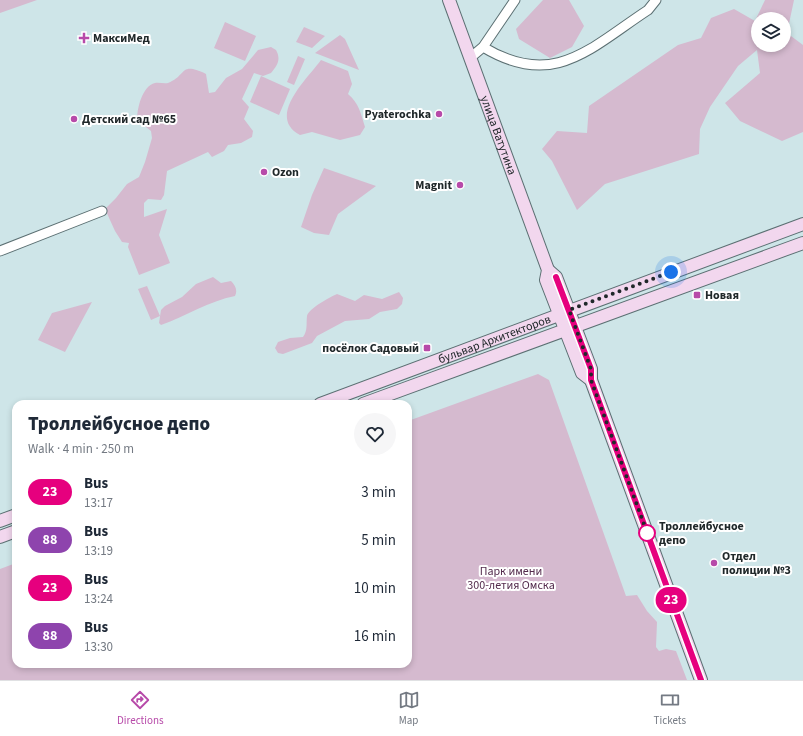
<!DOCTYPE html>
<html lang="en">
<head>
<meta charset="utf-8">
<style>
  body { margin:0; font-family:"Source Sans 3",sans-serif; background:#f6f6f7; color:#1f2937; height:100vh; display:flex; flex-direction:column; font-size:15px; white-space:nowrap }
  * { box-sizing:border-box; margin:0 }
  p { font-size:13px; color:#747a83 }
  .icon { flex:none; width:22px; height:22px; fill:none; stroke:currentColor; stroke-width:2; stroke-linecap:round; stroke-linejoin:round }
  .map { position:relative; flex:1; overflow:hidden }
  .sheet { position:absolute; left:12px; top:400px; width:400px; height:268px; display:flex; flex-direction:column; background:#fff; border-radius:12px; box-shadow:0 2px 6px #0003 }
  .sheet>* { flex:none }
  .badge { padding:0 8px; border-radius:13px; font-size:14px; line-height:26px }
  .fabs { position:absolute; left:751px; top:12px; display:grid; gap:8px }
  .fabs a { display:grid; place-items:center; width:40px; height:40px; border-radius:50%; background:#fff; box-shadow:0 2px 6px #0003; font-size:20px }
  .you { position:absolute; width:20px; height:20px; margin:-10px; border:3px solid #fff; border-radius:50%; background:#1a73e8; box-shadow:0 0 0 6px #1a73e833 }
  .map>.badge { position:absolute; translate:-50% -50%; box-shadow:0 0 0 2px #fff }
  .round { display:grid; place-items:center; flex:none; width:42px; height:42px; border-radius:21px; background:#f6f6f7 }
  .head { display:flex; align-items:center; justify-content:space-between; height:68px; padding:0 16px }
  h1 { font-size:19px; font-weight:800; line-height:30px }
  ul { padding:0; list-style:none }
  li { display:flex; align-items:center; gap:12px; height:48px; padding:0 16px }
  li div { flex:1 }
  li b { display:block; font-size:15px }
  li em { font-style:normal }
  li .badge { min-width:44px; font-weight:700; text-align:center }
  .tabs { display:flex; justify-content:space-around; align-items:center; height:56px; border-top:1px solid #e0e1e3; background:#fff; font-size:11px; color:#747a83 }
  .tabs a { display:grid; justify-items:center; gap:2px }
  .tabs .current { color:#b74aa9 }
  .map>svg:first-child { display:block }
  .green { fill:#d5bacf; fill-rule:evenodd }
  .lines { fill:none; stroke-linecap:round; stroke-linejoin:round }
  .minor-casing { stroke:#5c7073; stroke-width:11 }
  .secondary-casing { stroke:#5c7073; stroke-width:14 }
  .minor { stroke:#fff; stroke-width:9 }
  .secondary { stroke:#f2d7ee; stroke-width:12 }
  .line-casing { stroke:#fff; stroke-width:9 }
  .line { stroke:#e6007e; stroke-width:6 }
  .walk { stroke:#20282a; stroke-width:4; stroke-dasharray:0 7.2 }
  .poi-dot { fill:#b74aa9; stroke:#fff; stroke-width:1.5 }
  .stop-dot { fill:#fff; stroke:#e6007e; stroke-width:2 }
  .labels { text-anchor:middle; stroke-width:4; stroke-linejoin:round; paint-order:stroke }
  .poi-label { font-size:12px; font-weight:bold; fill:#20282a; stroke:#fff; text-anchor:start }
  .street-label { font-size:12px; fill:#20282a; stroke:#fff }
  .stop-label { font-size:12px; font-weight:bold; fill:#20282a; stroke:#fff; text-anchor:start }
  .park-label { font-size:12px; fill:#542c4d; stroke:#fff }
</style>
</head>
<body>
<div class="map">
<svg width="803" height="680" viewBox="0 0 803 680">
  <rect width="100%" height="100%" fill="#cee5e8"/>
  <path class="green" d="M0 0H37L0 13Z
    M543 0H569L584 26 572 47 550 58 519 39 516 29Z
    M765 0H794L787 33 803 45V132L782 141 740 121 725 103 760 73 757 50 738 66 710 107 700 129 699 154 605 184 577 210 552 161 542 149 557 131 587 133 589 106 678 45 701 38 711 18 734 9 755 21ZM758 19H784V45H758Z
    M225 22 256 36 245 61 214 48Z
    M304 27 325 36 312 48 296 42Z
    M340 35 345 39 359 70 315 53Z
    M271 47 276 50C281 59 278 65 271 73L263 76 254 73 242 99 249 107 244 119 253 131 252 137 241 143 228 145 224 151 212 157 208 152 167 171 164 195 161 200 148 199 144 203V217L167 209 159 235 170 263 139 275 128 247 129 243 122 242 115 231 105 209 116 198 127 184 139 177 145 162 152 138 151 131 137 120C137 109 142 86 155 83 159 82 164 84 168 83 187 76 179 61 206 74L209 93 215 92 226 78 242 69 258 50Z
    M298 56 305 59 294 85 287 82Z
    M321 60 348 71 352 84 348 94C359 103 361 114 365 127L360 135 340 140 312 132 300 135C266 117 307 79 321 60Z
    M261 76 290 89 279 115 250 102Z
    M324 168 376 186 338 214 329 235 314 233 301 227 312 195Z
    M213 277 221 283 231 281C235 285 238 290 235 296 209 301 186 316 161 325L159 323 161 310 165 306 182 297 196 284Z
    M147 286 160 316 151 320 138 289Z
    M399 292 403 298 402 304 397 309 380 312 369 319 345 321 317 336 312 343 283 354 278 353 275 348 278 342 290 338 303 337C308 330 306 324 307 316 308 309 330 297 337 294L355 301 364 295 382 299Z
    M92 302 65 352 38 340 52 313Z
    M538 374 549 380 626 596 637 595 647 611 657 622 656 647 659 651 666 649 676 651 687 680H0V569L16 563V664H408V421Z"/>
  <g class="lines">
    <g class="minor-casing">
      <path id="minor" d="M483 47C554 90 590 48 648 10L656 0
        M470 58 483 47 515 0
        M0 251 102 211"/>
    </g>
    <g class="secondary-casing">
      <g id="secondary">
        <path id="s1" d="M449 0 548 270 546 280 582 373 591 380"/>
        <path d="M548 270 556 277 591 369V380L701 680"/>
        <path id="s2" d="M320 404 803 224"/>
        <path d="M363 404 803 243"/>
        <path d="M0 521 16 515"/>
        <path d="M0 537 16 531"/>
      </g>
    </g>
    <use href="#minor" class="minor"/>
    <use href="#secondary" class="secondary"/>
  </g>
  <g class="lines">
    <g class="line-casing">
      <path id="line" d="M556 277 591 369V380L701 680"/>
    </g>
    <use href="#line" class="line"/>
    <path class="walk" d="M647 533 648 535 591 380V369L569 310 671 272"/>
  </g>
  <g class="poi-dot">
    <path d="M82 32h4v4h4v4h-4v4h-4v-4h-4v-4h4z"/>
    <circle cx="439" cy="114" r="4"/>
    <circle cx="74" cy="119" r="4"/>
    <circle cx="264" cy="172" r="4"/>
    <circle cx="460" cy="185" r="4"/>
    <rect x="693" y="291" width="8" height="8" rx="2"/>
    <rect x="423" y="344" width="8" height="8" rx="2"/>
    <circle cx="714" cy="563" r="4"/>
  </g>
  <circle class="stop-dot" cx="647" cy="533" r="8"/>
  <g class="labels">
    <g class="poi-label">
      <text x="93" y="42">МаксиМед</text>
      <text x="431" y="118" text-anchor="end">Pyaterochka</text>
      <text x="82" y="123">Детский сад №65</text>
      <text x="272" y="176">Ozon</text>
      <text x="452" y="189" text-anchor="end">Magnit</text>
      <text x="705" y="299">Новая</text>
      <text x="419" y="352" text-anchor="end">посёлок Садовый</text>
      <text x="722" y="560">Отдел<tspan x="722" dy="14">полиции №3</tspan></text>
    </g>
    <g class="street-label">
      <text dy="4" stroke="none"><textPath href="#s1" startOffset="144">улица Ватутина</textPath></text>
      <text dy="4" stroke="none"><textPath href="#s2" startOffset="186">бульвар Архитекторов</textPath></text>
    </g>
    <g class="stop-label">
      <text x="659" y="530">Троллейбусное<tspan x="659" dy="14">депо</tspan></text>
    </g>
    <g class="park-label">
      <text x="511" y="575">Парк имени<tspan x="511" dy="14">300-летия Омска</tspan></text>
    </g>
  </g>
</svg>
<div class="fabs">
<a><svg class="icon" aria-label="layers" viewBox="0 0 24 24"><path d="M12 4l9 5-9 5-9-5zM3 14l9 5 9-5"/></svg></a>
</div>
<div class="you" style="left:671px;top:272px"></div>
<b class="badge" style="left:671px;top:600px;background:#e6007e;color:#fff">23</b>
<section class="sheet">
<div class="head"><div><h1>Троллейбусное депо</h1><p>Walk · 4 min · 250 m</p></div><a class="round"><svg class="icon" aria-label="heart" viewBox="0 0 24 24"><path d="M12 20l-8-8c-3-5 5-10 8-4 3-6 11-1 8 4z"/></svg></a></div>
<ul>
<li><span class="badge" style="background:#e6007e;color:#fff">23</span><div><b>Bus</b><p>13:17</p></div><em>3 min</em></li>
<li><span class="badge" style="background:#8e44ad;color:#fff">88</span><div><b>Bus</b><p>13:19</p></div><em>5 min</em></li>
<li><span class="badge" style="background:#e6007e;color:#fff">23</span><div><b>Bus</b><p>13:24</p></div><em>10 min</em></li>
<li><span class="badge" style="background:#8e44ad;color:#fff">88</span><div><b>Bus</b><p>13:30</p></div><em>16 min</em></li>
</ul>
</section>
</div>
<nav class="tabs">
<a class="current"><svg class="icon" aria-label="directions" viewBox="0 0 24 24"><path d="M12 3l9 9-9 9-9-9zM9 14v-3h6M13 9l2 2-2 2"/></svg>Directions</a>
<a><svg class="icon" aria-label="map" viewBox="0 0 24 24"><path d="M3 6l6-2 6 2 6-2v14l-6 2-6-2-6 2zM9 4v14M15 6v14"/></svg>Map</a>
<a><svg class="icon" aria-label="tickets" viewBox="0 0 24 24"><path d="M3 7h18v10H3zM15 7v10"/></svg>Tickets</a>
</nav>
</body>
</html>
